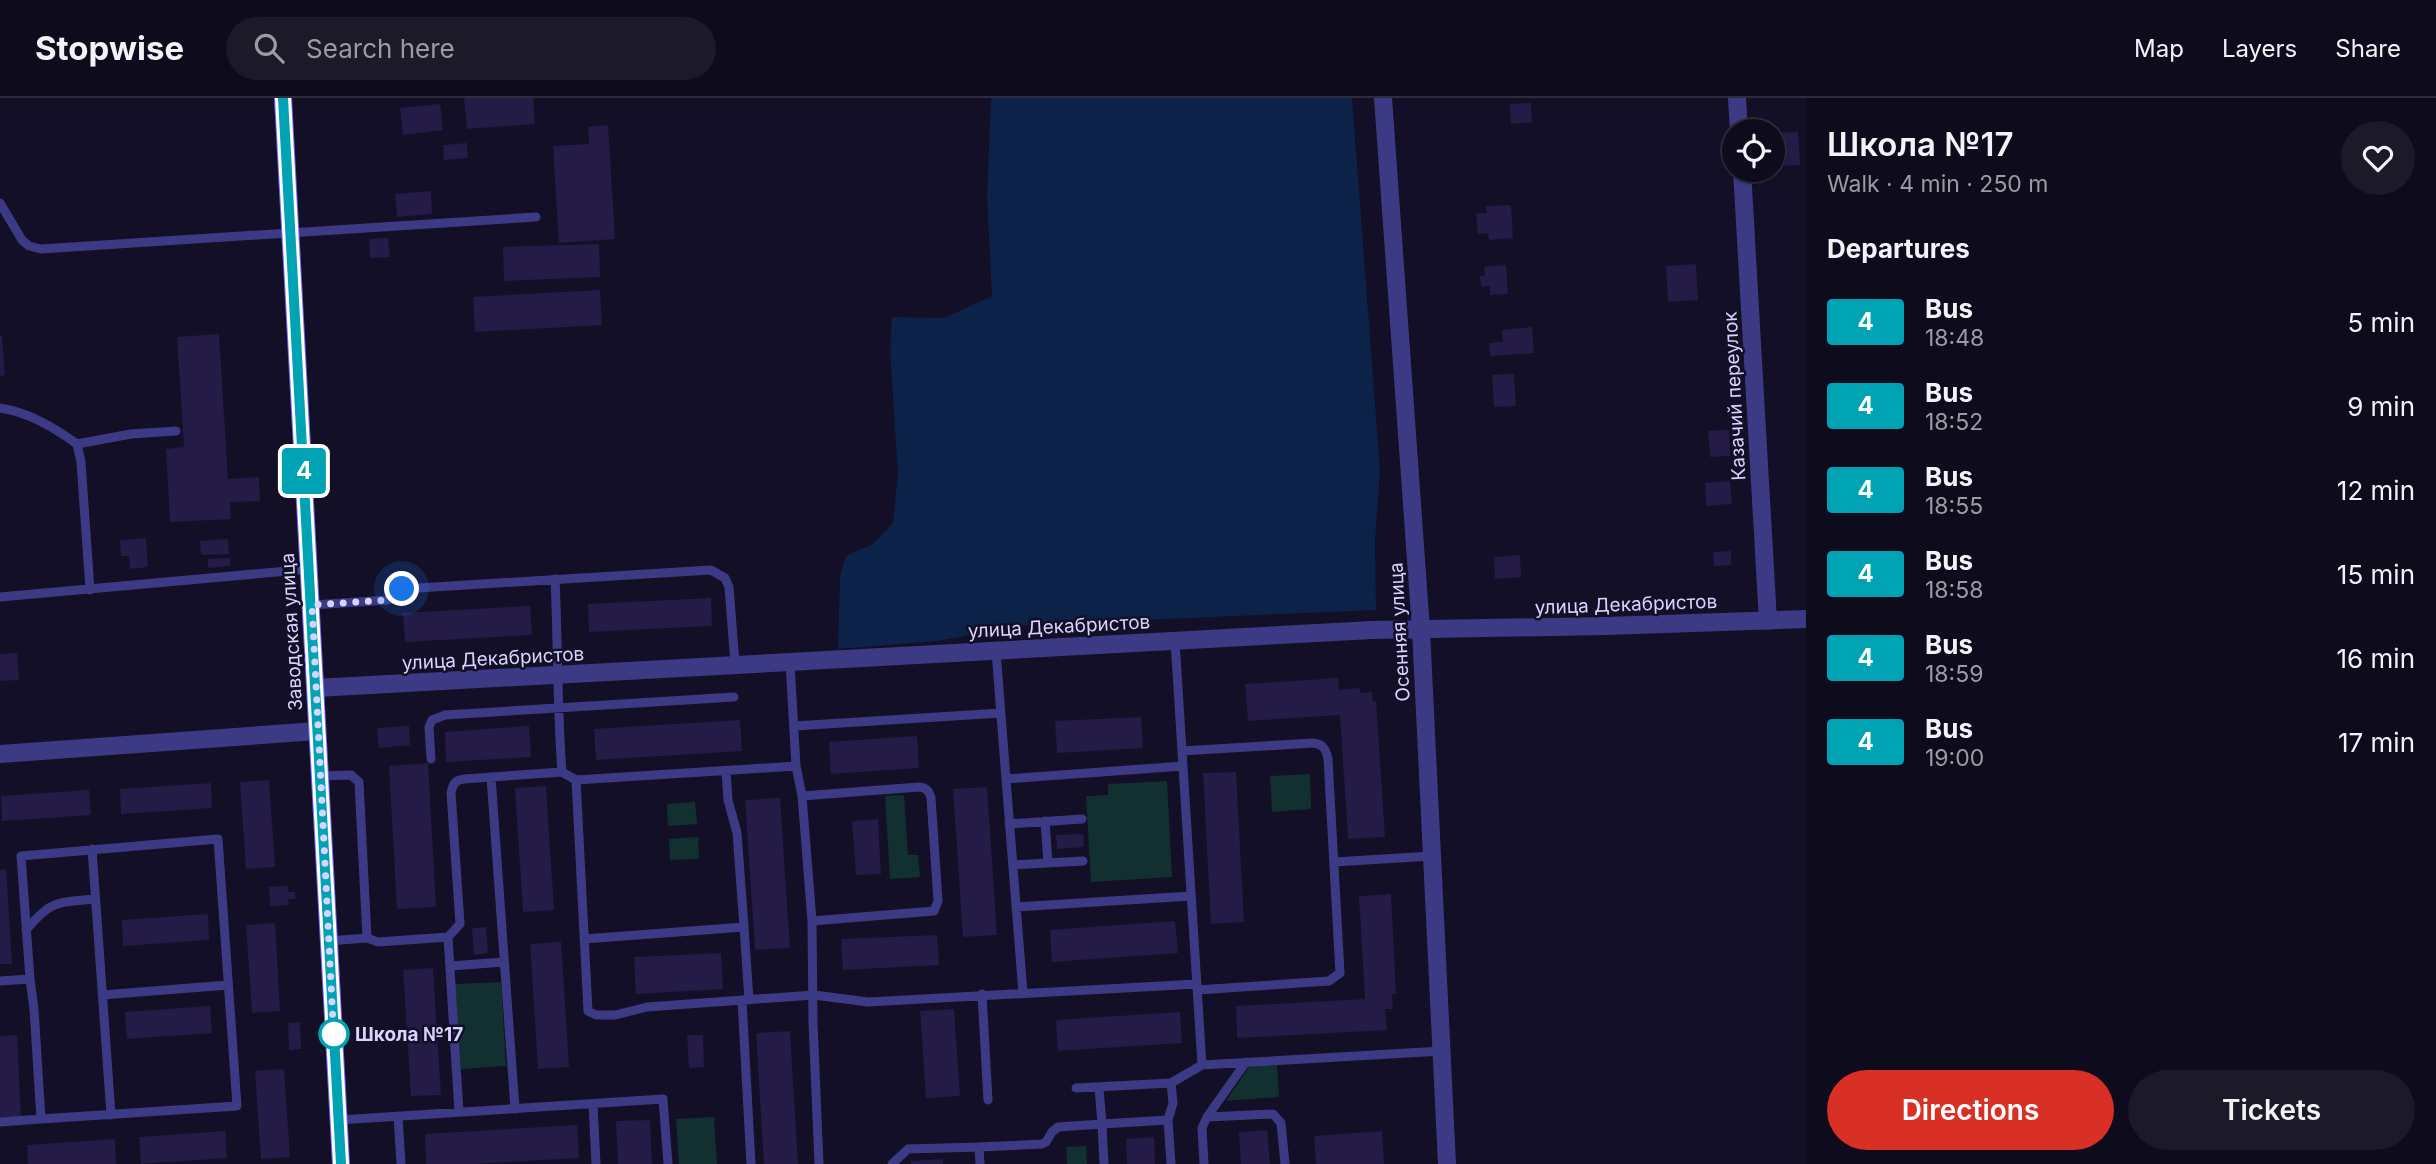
<!DOCTYPE html>
<html lang="en">
<head>
<meta charset="utf-8">
<style>
  body { margin:0; font-family:Inter,sans-serif; background:#1c1929; color:#f1f3f6; height:100vh; display:flex; flex-direction:column; font-size:26px; white-space:nowrap }
  * { box-sizing:border-box; margin:0 }
  p { font-size:23px; color:#9b9ba3 }
  .icon { flex:none; width:38px; height:38px; fill:none; stroke:currentColor; stroke-width:2; stroke-linecap:round; stroke-linejoin:round }
  .map { position:relative; flex:1; overflow:hidden }
  .details { display:flex; flex-direction:column; background:#0e0b1c; width:630px }
  .details>* { flex:none }
  .badge { padding:0 14px; border-radius:5px; font-size:24px; line-height:46px }
  .tools { position:absolute; left:1722px; top:21px; display:grid; gap:14px }
  .tools a { display:grid; place-items:center; width:63px; height:63px; border-radius:50%; background:#0e0b1c; box-shadow:0 2px 5px #0004,0 0 0 2px #2e2b3b; font-size:35px }
  .you { position:absolute; width:35px; height:35px; margin:-18px; border:5px solid #fff; border-radius:50%; background:#1a73e8; box-shadow:0 0 0 10px #1a73e833 }
  .map>.badge { position:absolute; translate:-50% -50%; box-shadow:0 0 0 4px #fff }
  h2 { padding:0 21px; font-size:26px; line-height:63px }
  .round { display:grid; place-items:center; flex:none; width:74px; height:74px; border-radius:37px; background:#1c1929 }
  .overview { display:flex; align-items:center; justify-content:space-between; height:119px; padding:0 21px }
  h1 { font-size:33px; font-weight:600; line-height:52px }
  .primary-button { display:flex; gap:14px; margin-top:auto; padding:14px 21px }
  .primary-button a { flex:1; height:80px; border-radius:42px; background:#d93025; color:#fff; font-size:28px; font-weight:600; line-height:80px; text-align:center }
  .primary-button a+a { background:#1c1929; color:#f1f3f6 }
  ul { padding:0; list-style:none }
  li { display:flex; align-items:center; gap:21px; height:84px; padding:0 21px }
  li div { flex:1 }
  li b { display:block; font-size:26px }
  li em { font-style:normal }
  li .badge { min-width:77px; font-weight:700; text-align:center }
  header { display:flex; align-items:center; gap:42px; box-sizing:border-box; height:98px; padding:0 35px; background:#0e0b1c; border-bottom:2px solid #2e2b3b }
  header strong { font-size:33px }
  nav { display:flex; gap:38px; margin-inline-start:auto; font-size:24px }
  .search { width:490px; height:63px; background:#1c1929; display:flex; align-items:center; gap:18px; box-sizing:border-box; padding:0 24px; border-radius:38px; color:#9b9ba3; font-size:26px }
  main { display:flex; flex:1; min-height:0 }
  .map>svg:first-child { display:block }
  .green { fill:#12302f }
  .water { fill:#0c2248 }
  .building { fill:#241b47 }
  .lines { fill:none; stroke-linecap:round; stroke-linejoin:round }
  .lane { stroke:#3d3a85; stroke-width:9 }
  .street { stroke:#3d3a85; stroke-width:18 }
  .secondary { stroke:#6f6bff; stroke-width:18 }
  .line-casing { stroke:#fff; stroke-width:16 }
  .line { stroke:#00a3b4; stroke-width:10 }
  .walk { stroke:#d9d4ff; stroke-width:7; stroke-dasharray:0 12.6 }
  .stop-dot { fill:#fff; stroke:#00a3b4; stroke-width:3.5 }
  .labels { text-anchor:middle; stroke-width:5; stroke-linejoin:round; paint-order:stroke }
  .street-label { font-size:19px; fill:#d9d4ff; stroke:#130f26 }
  .stop-label { font-size:19px; font-weight:bold; fill:#d9d4ff; stroke:#130f26; text-anchor:start }
</style>
</head>
<body>
<header>
<strong>Stopwise</strong>
<div class="search"><svg class="icon" aria-label="search" viewBox="0 0 24 24"><circle cx="10" cy="10" r="6"/><path d="M15 15l6 6"/></svg>Search here</div>
<nav><a>Map</a><a>Layers</a><a>Share</a></nav>
</header>
<main>
<div class="map">
<svg width="1806" height="1066" viewBox="0 0 1806 1066">
  <rect width="100%" height="100%" fill="#130f26"/>
  <path class="green" d="M1310 676 1311 711 1272 714 1270 678Z
    M1167 683 1172 779 1091 784 1086 698 1108 697V686Z
    M904 697 908 757H918L920 779 890 781 885 698Z
    M695 704 697 726 668 728 667 706Z
    M698 739 699 761 670 762 669 741Z
    M501 884 506 968 461 971 455 886Z
    M1277 967 1279 999 1226 1003 1249 969Z
    M714 1019 717 1066H679L676 1021Z
    M1086 1048 1087 1066H1067L1066 1049Z"/>
  <path class="water" d="M991 0H1352L1380 372 1375 443 1376 512 1025 527 938 543 838 551 840 478 846 458 873 446 893 425 898 376 890 252 892 219 944 220 992 198 987 99Z"/>
  <path class="building" d="M464 0H533L535 26 467 31Z
    M1531 5 1532 24 1511 26 1510 6Z
    M440 6 443 32 403 37 400 10Z
    M608 27 615 141 559 145 553 48 589 46 588 29Z
    M1798 34 1800 67 1775 68 1773 35Z
    M467 45 468 60 444 62 443 47Z
    M431 93 432 116 397 119 395 96Z
    M1511 107 1513 140 1489 142 1488 135 1478 136 1476 116 1487 115 1486 108Z
    M388 140 390 159 370 160 369 141Z
    M599 146 600 179 504 183 503 149Z
    M1696 166 1698 202 1668 204 1666 168Z
    M1506 167 1508 196 1490 197V188L1481 189 1480 178H1485L1484 169Z
    M600 192 602 227 475 234 473 199Z
    M1532 229 1534 255 1490 258 1489 245 1503 244 1502 232Z
    M219 236 228 381 259 379 260 403 230 404 231 421 170 424 166 351 184 349 177 239Z
    M2 237 5 277 0 278V238Z
    M1514 276 1516 308 1494 309 1492 277Z
    M1729 332 1730 358 1710 359 1708 333Z
    M1730 383 1732 406 1706 408 1705 385Z
    M146 440 148 469 130 471 129 458H121L120 442Z
    M228 441 229 456 201 457 200 443Z
    M1731 453V467L1714 468 1713 454Z
    M1520 457 1521 479 1495 481 1494 459Z
    M230 460V468L208 470V461Z
    M711 500 712 528 589 534 588 506Z
    M530 508 532 537 405 544 403 515Z
    M17 555 19 582 0 583V556Z
    M1338 580 1339 592 1360 590V595L1372 594 1373 604 1376 603 1385 739 1348 741 1340 617 1248 623 1245 586Z
    M1141 619 1143 650 1057 655 1055 623Z
    M740 622 742 653 596 662 594 631Z
    M409 628 410 647 379 650 377 630Z
    M529 628 531 659 446 664 445 634Z
    M917 638 919 670 831 676 829 644Z
    M428 665 436 809 397 811 389 668Z
    M1236 674 1244 824 1211 826 1203 675Z
    M269 682 275 769 246 771 240 684Z
    M211 685 212 710 121 716 120 691Z
    M546 688 554 812 523 814 515 690Z
    M987 689 997 837 963 839 953 691Z
    M89 692 91 717 2 723 1 698Z
    M780 700 790 850 755 852 745 702Z
    M878 721 881 776 856 777 852 723Z
    M1083 736 1084 749 1057 751 1056 737Z
    M6 771 12 866H0V772Z
    M288 788V794H295L296 801H288L289 807 270 808 269 789Z
    M1391 796 1396 896H1392L1393 911H1385L1387 932 1237 940 1236 908 1365 901 1359 798Z
    M208 816 209 842 123 848 122 822Z
    M1175 823 1178 855 1052 864 1050 832Z
    M275 825 280 913 252 915 246 827Z
    M486 829 488 855 474 857 472 830Z
    M937 837 939 867 843 872 841 841Z
    M561 844 569 969 538 971 530 846Z
    M721 855 723 891 636 896 634 859Z
    M433 870 441 997 411 998 403 872Z
    M210 908 212 935 127 941 125 914Z
    M954 911 960 998 926 1000 920 913Z
    M1180 914 1182 945 1058 953 1056 922Z
    M300 924 301 951 289 952 288 925Z
    M790 933 798 1066H764L756 935Z
    M17 937 21 1019 0 1020V938Z
    M687 937H703L704 969 689 970Z
    M284 971 290 1059 261 1061 255 973Z
    M650 1022 652 1066H618L616 1023Z
    M577 1027 579 1060 474 1066H426L425 1036Z
    M1267 1032 1270 1066H1241L1239 1034Z
    M225 1033 227 1060 141 1066 139 1039Z
    M1382 1033 1384 1066H1316L1314 1038Z
    M1154 1039 1155 1066H1127L1126 1041Z
    M115 1041 116 1066H28L27 1047Z
    M943 1061V1066H911V1063Z"/>
  <g class="lines">
    <path class="lane" d="M0 105 22 142 29 148 41 151 536 119
      M0 310C30 315 53 329 77 346L81 364 90 492
      M77 346 131 336 176 333
      M555 481C558 545 557 609 562 674L576 682 588 913 596 917H615L647 909 814 897 868 904 1197 886
      M0 499 310 471
      M312 507 388 502 402 491 711 472 725 480 729 489 735 566
      M1175 543 1202 967
      M996 553 1006 681
      M790 564 796 668 802 698 812 823 813 924 819 1066
      M794 628 1001 615
      M1182 653 1313 645C1323 646 1326 651 1328 661L1340 875 1329 883 1197 892
      M431 661 429 629 432 622 445 617 734 599
      M320 678 351 677 359 684 367 840
      M491 679 515 1011
      M576 682 796 668
      M802 698 919 689C927 690 929 693 931 700L938 803 934 813 812 823
      M1045 723 1048 765
      M1009 726 1082 721
      M92 751 111 1017
      M1334 764 1432 758
      M1013 767 1083 763
      M1016 809 1191 798
      M744 829 749 902
      M26 832C52 801 57 805 95 801
      M448 839 459 1014
      M584 841 744 829 737 735 728 702 726 673
      M328 843 367 840 378 844 448 839 460 826 451 695C453 686 455 682 464 681L562 674
      M450 868 504 864
      M0 883 30 881 21 758 218 741 237 1008 41 1021 34 911 30 881
      M1023 895 1006 681 1183 668
      M982 896 988 1002
      M102 897 228 887
      M742 902 751 1066
      M1076 990 1171 985
      M593 1006 596 1066
      M398 1018 401 1066
      M1207 1019 1273 1016 1281 1025 1285 1066
      M339 1022 663 1001 668 1066
      M0 1024 41 1021
      M892 1066 908 1051 979 1049
      M980 1066 979 1049 1042 1046 1046 1044 1052 1034 1058 1029 1102 1026 1099 990
      M1104 1066 1102 1026 1168 1022
      M1171 1066 1168 1022 1173 1005 1171 985 1202 967 1442 953
      M1204 1066 1202 1030 1207 1019 1246 964"/>
    <path class="street" d="M1383 0 1421 532 1447 1066
      M1737 0 1739 33
      M1742 72 1768 523
      M316 590 1372 532 1606 528 1806 521
      M0 656 317 633"/>
    <path class="secondary" d="M283 0 341 1066"/>
  </g>
  <g class="lines">
    <g class="line-casing">
      <path id="line" d="M283 0 341 1066"/>
    </g>
    <use href="#line" class="line"/>
    <path class="walk" d="M334 936V945L312 507 387 502 402 491"/>
  </g>
  <circle class="stop-dot" cx="334" cy="936" r="14"/>
  <g class="labels">
    <g class="street-label">
      <text transform="translate(1734 298) rotate(-93)" y="7">Казачий переулок</text>
      <text transform="translate(1626 506) rotate(-2)" y="7">улица Декабристов</text>
      <text transform="translate(1059 528) rotate(-3)" y="7">улица Декабристов</text>
      <text transform="translate(291 534) rotate(-93)" y="7">Заводская улица</text>
      <text transform="translate(1399 534) rotate(-93)" y="7">Осенняя улица</text>
      <text transform="translate(493 560) rotate(-3)" y="7">улица Декабристов</text>
    </g>
    <g class="stop-label">
      <text x="355" y="943">Школа №17</text>
    </g>
  </g>
</svg>
<div class="tools">
<a><svg class="icon" aria-label="locate" viewBox="0 0 24 24"><circle cx="12" cy="12" r="6"/><path d="M12 2v4M12 18v4M2 12h4M18 12h4"/></svg></a>
</div>
<div class="you" style="left:402px;top:491px"></div>
<b class="badge" style="left:304px;top:373px;background:#00a3b4;color:#fff">4</b>
</div>
<section class="details">
<div class="overview"><div><h1>Школа №17</h1><p>Walk · 4 min · 250 m</p></div><a class="round"><svg class="icon" aria-label="heart" viewBox="0 0 24 24"><path d="M12 20l-8-8c-3-5 5-10 8-4 3-6 11-1 8 4z"/></svg></a></div>
<h2>Departures</h2>
<ul>
<li><span class="badge" style="background:#00a3b4;color:#fff">4</span><div><b>Bus</b><p>18:48</p></div><em>5 min</em></li>
<li><span class="badge" style="background:#00a3b4;color:#fff">4</span><div><b>Bus</b><p>18:52</p></div><em>9 min</em></li>
<li><span class="badge" style="background:#00a3b4;color:#fff">4</span><div><b>Bus</b><p>18:55</p></div><em>12 min</em></li>
<li><span class="badge" style="background:#00a3b4;color:#fff">4</span><div><b>Bus</b><p>18:58</p></div><em>15 min</em></li>
<li><span class="badge" style="background:#00a3b4;color:#fff">4</span><div><b>Bus</b><p>18:59</p></div><em>16 min</em></li>
<li><span class="badge" style="background:#00a3b4;color:#fff">4</span><div><b>Bus</b><p>19:00</p></div><em>17 min</em></li>
</ul>
<div class="primary-button"><a>Directions</a><a>Tickets</a></div>
</section>
</main>
</body>
</html>
